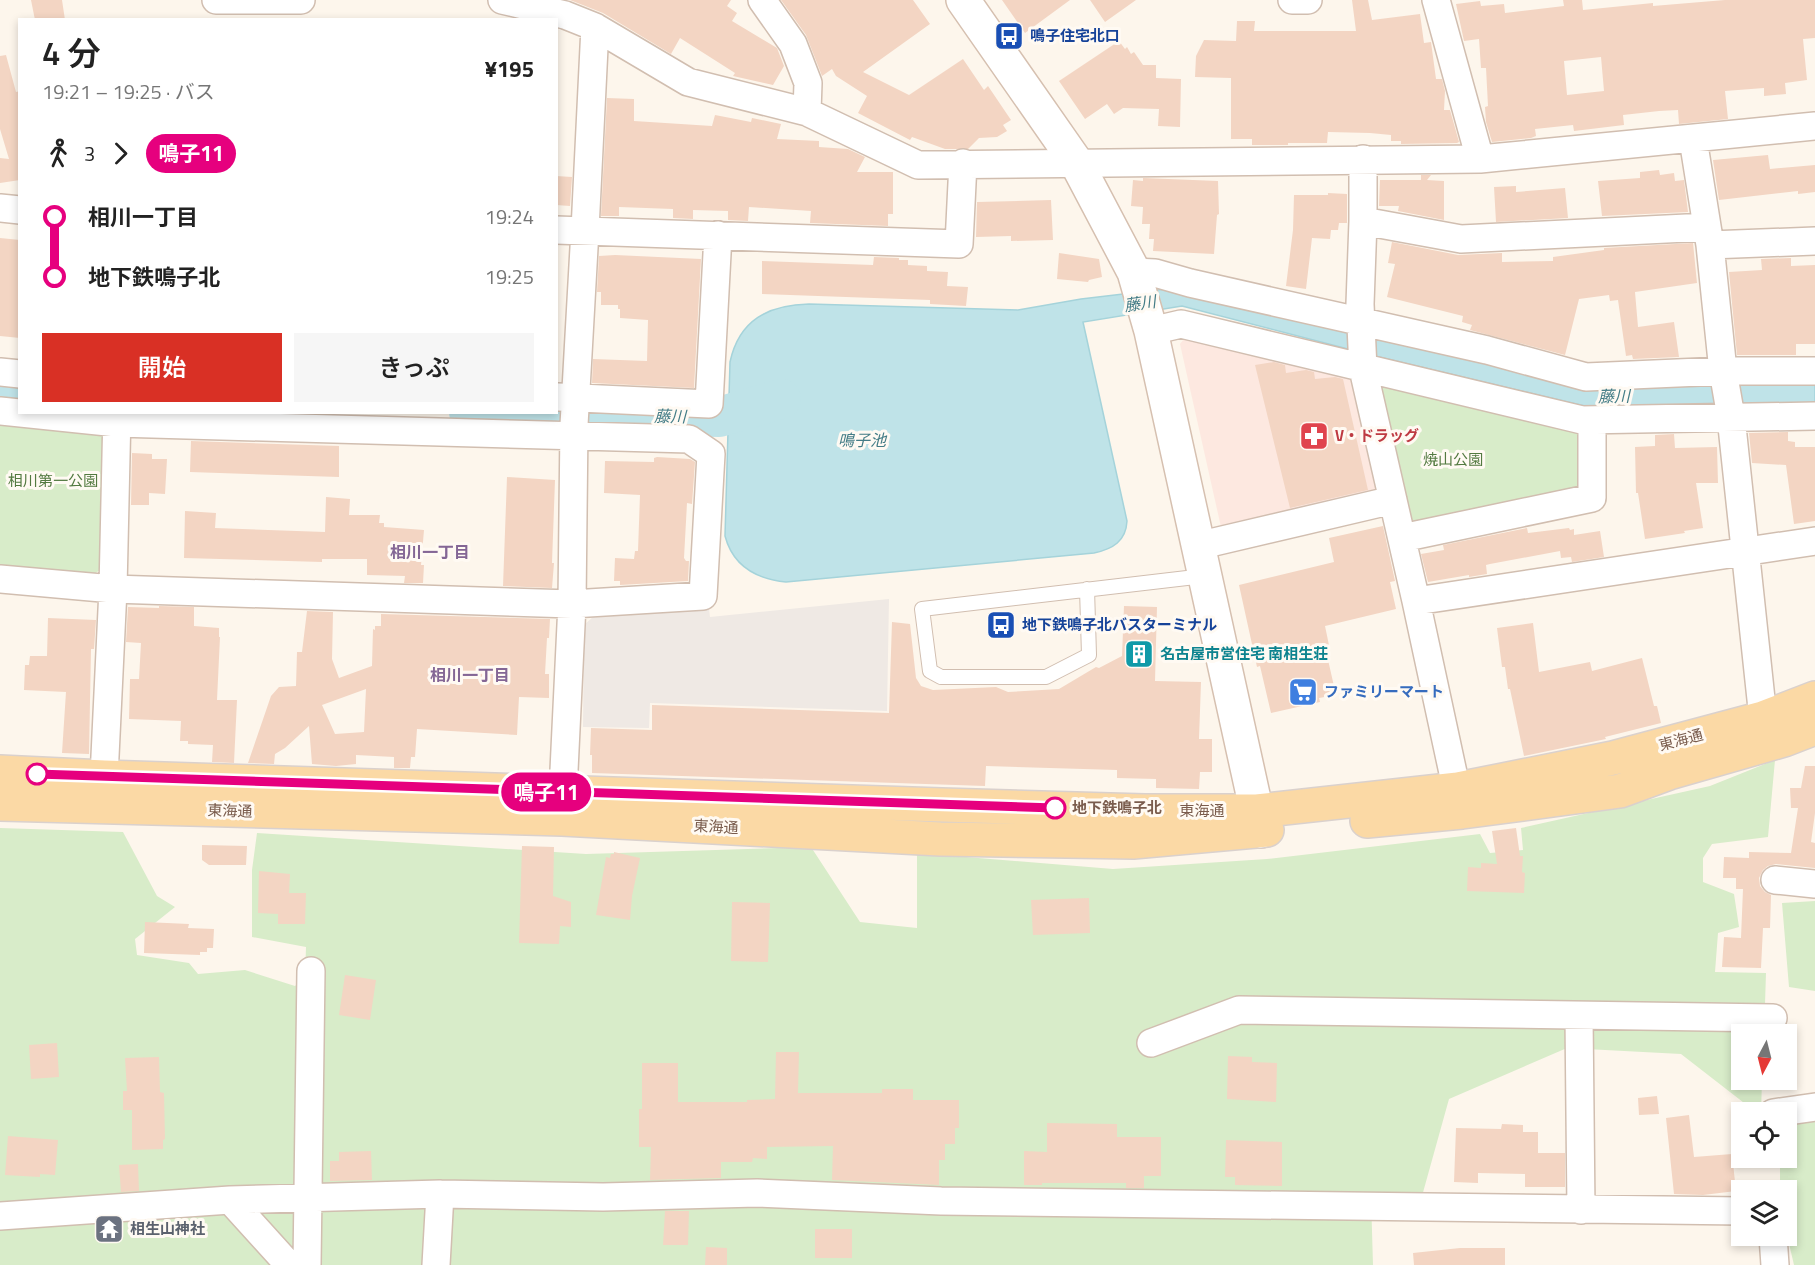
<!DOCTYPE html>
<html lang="ja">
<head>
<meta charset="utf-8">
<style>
  body { margin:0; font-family:"Titillium Web","Noto Sans JP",sans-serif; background:#f6f6f6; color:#222; height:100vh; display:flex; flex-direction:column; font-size:22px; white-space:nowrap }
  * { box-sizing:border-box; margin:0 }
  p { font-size:20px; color:#767676 }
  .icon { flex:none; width:33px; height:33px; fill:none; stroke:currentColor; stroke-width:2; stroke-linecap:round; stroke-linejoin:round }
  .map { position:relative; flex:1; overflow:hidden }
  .sheet { position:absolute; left:18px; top:18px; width:540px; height:396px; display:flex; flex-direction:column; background:#fff; border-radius:0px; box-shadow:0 3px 9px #0003 }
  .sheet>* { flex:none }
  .badge { padding:0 12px; border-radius:20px; font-size:21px; line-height:39px }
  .needle { width:39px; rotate:187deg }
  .buttons { position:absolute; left:1731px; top:1024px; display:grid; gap:12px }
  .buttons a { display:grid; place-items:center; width:66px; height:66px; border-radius:0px; background:#fff; box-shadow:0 3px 9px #0003; font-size:30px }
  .map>.badge { position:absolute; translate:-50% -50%; box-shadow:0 0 0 3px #fff }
  .legs { display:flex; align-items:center; gap:9px; height:66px; padding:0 24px; font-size:20px }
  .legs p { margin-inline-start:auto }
  .headline { display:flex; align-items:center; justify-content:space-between; height:102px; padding:0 24px }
  h1 { font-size:33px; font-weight:600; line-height:45px }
  .button { display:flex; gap:12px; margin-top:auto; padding:12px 24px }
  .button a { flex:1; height:69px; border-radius:0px; background:#d93025; color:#fff; font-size:24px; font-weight:600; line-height:69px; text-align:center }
  .button a+a { background:#f6f6f6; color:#222 }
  ul { padding:0 24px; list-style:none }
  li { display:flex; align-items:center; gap:21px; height:60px; font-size:22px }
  li i { display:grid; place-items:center; width:9px; height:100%; margin:0 8px; background:currentColor }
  li i::after { content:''; width:15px; height:15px; margin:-8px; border:4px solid; border-radius:50%; background:#fff }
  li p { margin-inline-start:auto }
  li:first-child i { background:linear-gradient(#0000 50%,currentColor 0) }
  li:last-child i { background:linear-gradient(currentColor 50%,#0000 0) }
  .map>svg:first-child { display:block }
  .commercial { fill:#fde8e0 }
  .industrial { fill:#efe9e4 }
  .green { fill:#d8ecc9 }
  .water { fill:#bfe3e8; stroke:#a5d3da; stroke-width:1.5 }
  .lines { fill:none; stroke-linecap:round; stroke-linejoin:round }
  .river { stroke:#bfe3e8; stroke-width:40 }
  .building { fill:#f3d5c3; fill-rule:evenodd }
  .lane-casing { stroke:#d1beb0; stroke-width:16 }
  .street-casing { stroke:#d1beb0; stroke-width:30 }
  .secondary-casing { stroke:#d6c0b0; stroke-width:36 }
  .primary-casing { stroke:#dad1cd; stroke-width:36 }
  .lane { stroke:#fff; stroke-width:14 }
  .street { stroke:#fff; stroke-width:27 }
  .secondary { stroke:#fff; stroke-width:33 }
  .primary { stroke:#fbd9a5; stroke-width:33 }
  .line-1-casing { stroke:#fff; stroke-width:14 }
  .line-1 { stroke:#e6007e; stroke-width:9 }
  .stop-1-dot { fill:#fff; stroke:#e6007e; stroke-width:3 }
  .labels { text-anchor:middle; stroke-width:6; stroke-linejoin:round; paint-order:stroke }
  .transit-label { font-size:15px; font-weight:bold; fill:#164399; stroke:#fffaf3; text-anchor:start }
  .health-label { font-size:15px; font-weight:bold; fill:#be3a42; stroke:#fffaf3; text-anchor:start }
  .park-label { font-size:15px; fill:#537a41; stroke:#fffaf3 }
  .culture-label { font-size:15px; font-weight:bold; fill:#0d838f; stroke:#fffaf3; text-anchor:start }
  .shop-label { font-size:15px; font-weight:bold; fill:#366cbe; stroke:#fffaf3; text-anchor:start }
  .street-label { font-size:15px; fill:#7a5c4d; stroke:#fffaf3 }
  .stop-label { font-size:15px; font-weight:bold; fill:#7a5c4d; stroke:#fffaf3; text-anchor:start }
  .worship-label { font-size:15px; font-weight:bold; fill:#5b616d; stroke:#fffaf3; text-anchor:start }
  .water-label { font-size:16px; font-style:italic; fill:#437c86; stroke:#fffaf3 }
  .neighbourhood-label { font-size:16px; font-weight:bold; fill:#846695; stroke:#fffaf3 }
</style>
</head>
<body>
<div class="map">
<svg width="1815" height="1265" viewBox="0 0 1815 1265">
  <rect width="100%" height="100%" fill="#fdf6ec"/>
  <path class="commercial" d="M1187 335 1345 372 1357 383 1381 492 1221 527 1180 344Z"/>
  <path class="industrial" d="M889 599 887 711 650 703 649 728 583 727 584 625 593 617 709 609 710 617Z"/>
  <path class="green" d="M1387 384 1581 430 1587 438 1578 494 1407 524 1376 392Z
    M0 422 104 433 109 444 100 570 91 576 0 569Z
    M1775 760 1768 837 1712 844 1703 858V882L1734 894 1739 927 1718 933 1715 972 1766 973 1764 1035H1742V1080H1762L1761 1113H1757L1681 1054 1567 1048 1449 1099 1422 1196 1371 1197 1373 1265H0V828L123 832 157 896 175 907 135 939 137 955 189 963 198 974 245 970 295 986 305 977 306 947 252 937V870L257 833 586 854 811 847 860 922 917 928V853L1113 869 1267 859 1480 834 1490 853 1523 850 1521 828 1710 786Z
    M1815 901V991L1789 987 1782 903Z
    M1815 1120V1265H1794L1787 1235 1786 1191H1780V1158H1786L1787 1126Z"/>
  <path class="water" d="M1174 288 1586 387 1815 382V403L1714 407 1585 406 1371 355 1182 306 1083 322 1127 521C1126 541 1113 549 1094 553L786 582C756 579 733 566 725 536L730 362C739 320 768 305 809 304L1018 310 1081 299Z"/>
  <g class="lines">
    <path class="river" d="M0 392 20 394
      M469 412 719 417 781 399"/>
  </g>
  <path class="building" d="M31 0H62L65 20H35Z
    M570 0H731L727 6 737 13 732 21 777 48 784 66 773 85 733 76 735 73 680 38 671 54 603 13Z
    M781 0H913L930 24 863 72 909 95 963 59 984 90 988 86 1011 120 1003 125 1007 131 997 137 979 138 968 149H945L912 137 910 140 858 113 867 96 836 76 832 69 822 76 806 35Z
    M1002 0H1070L1025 33Z
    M1090 0H1136L1105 22Z
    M1352 0H1368L1372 20 1420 14 1424 43 1431 42 1436 79H1442L1445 91 1444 110H1450L1459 142 1457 143 1401 144V141H1391V135L1370 133 1328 132 1327 143H1288V145H1252V139H1231V78L1195 77 1196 56 1204 40 1236 41 1237 21H1255L1254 31H1356Z
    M1563 0H1582L1583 10 1653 3V6L1725 0H1815V38L1803 39 1807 80 1785 83 1786 94 1764 96V88L1725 91 1728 119 1679 124 1678 110 1659 111 1623 115 1624 125 1574 131 1573 125 1535 129 1536 136 1531 138 1492 142 1486 122 1485 107 1488 106 1486 68H1481L1479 39 1464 41 1456 4 1480 1 1481 6 1504 4 1505 13 1564 6ZM1601 57 1604 91 1567 95 1564 61Z
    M1119 41 1125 49 1127 47 1131 54 1134 52 1143 65H1156V78L1181 79 1180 127 1158 126 1159 109 1123 108 1114 114 1107 104 1085 119 1059 81Z
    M6 55 16 92 20 91V180L0 183V158L9 159 0 129V56Z
    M607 98 634 99V121L712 126 715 115 751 122 752 118 781 124 777 139 819 141V147L848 149 865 157 857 172H893V214H888V226L810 223 811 211 749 207 748 221 728 220V211L693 210V219L673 218V209L619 207V216H601Z
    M1768 155 1770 169 1815 165V192L1798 194V191L1719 200 1713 160Z
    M1659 170 1660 175 1674 173 1675 181 1684 180 1688 212 1602 216 1598 181 1640 178V172Z
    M1421 175H1431L1427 180 1444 181V220L1398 211 1399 206H1379L1380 180H1421Z
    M556 176 572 177 570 206 556 205Z
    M1143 178 1218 181 1219 214 1217 215 1214 254 1153 251 1154 239H1149L1150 224H1142L1143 207 1131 206 1133 180 1143 181Z
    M1516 186V192L1565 188 1568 218 1496 222 1494 187Z
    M1328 193 1347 194V223H1339L1338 230H1331L1330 239 1312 238 1306 289 1286 286 1293 230 1294 195H1328Z
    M1051 200 1053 240 1011 241V236L976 237 977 202Z
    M0 238 20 240V338L0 336Z
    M1392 242 1458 255 1502 253V262L1553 261V257L1604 250V248L1693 243 1697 283 1635 292 1638 327 1674 322 1679 357 1633 359 1632 355 1626 356 1618 300 1610 301 1609 295 1579 299 1565 355 1470 330 1472 325 1462 322 1463 316 1387 297 1395 264 1388 263Z
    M1059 253 1099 259 1102 277 1089 280 1088 282 1057 279Z
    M615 255 701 259 694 388 592 383 593 359 647 361 648 320 620 318V309H618V305H601V292H597L599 256Z
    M874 257 899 258V260H908V265L927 266V271L948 272 947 286 968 287 966 306 930 304V300L762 294V261L873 265Z
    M1791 258V266L1815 265V344H1796V355H1737L1729 272 1762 270 1761 259Z
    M1274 362 1285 365 1286 373 1306 370 1314 372 1315 379 1335 377 1343 379 1368 490 1290 508 1255 365Z
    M1788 432V441L1795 442V447H1815V521L1794 524 1786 465 1752 463 1749 433Z
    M1674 434 1675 448 1717 447 1718 483H1696L1703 528 1684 531 1685 533 1645 539 1638 493H1636L1635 447 1655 446V435Z
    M191 441 339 446V477L190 472Z
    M132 453 152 454V459H167L165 494 149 493V505H131Z
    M657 457 690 459 695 462 692 504 687 503 684 558 686 561H689L688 581 620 585V581H614L615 558 634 559 635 551H638L640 495 604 493 605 461 654 462V458Z
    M507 477 555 480 552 563H554L552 588 503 586Z
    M326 497 350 499 349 515H380L379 523H384V527L424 530 421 565H424L423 583H404L405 576 367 575V559H322V562L184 558 185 511 216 513 215 528 325 532Z
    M1383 526 1395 581 1390 582 1396 609 1325 626 1330 650 1326 651 1336 695 1319 698 1320 702 1271 713 1260 666 1257 667 1239 585 1334 562 1329 538Z
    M1527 528 1528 533 1569 528 1570 530 1574 529V535L1600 531 1604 557 1572 562 1571 557 1561 558 1560 551 1490 564 1486 565 1487 574 1469 577V575L1428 582 1421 554 1444 550 1443 545Z
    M159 606 194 607V626L219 628V637H220L217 700H237L234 763 212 762 213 745 188 744V741H180L181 721 129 719 130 679H139L141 643 126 642 128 607 159 608Z
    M1124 606 1157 607 1155 681 1201 682 1199 739H1212V772H1200L1199 789 1156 788V779L1117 778V770L986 766 985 786 592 773V755H590L591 728 652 730V705L889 713 892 622 910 624 916 678 921 686 933 690 996 687 1008 692 1059 689 1096 667 1099 668 1122 656Z
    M307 611 333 612 332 659 339 678 372 666 373 629 375 630V626H381V614L550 619 549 638H547L545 674H549V698L519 697 517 735 417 729 415 757H411L410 768H394V757L356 755V764L336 766 312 764 309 726 285 748 275 754 274 764 248 763 271 696 279 687 296 686 297 652H302ZM366 689 364 732 335 734 322 705Z
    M48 618 96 620 94 649H91L89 754 62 753 66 692 24 690 25 665H29L30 656H47Z
    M1533 623 1539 672 1590 662 1592 671 1642 658 1654 706H1657L1661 723 1605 737 1606 739 1524 756 1510 689H1508L1505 667H1502L1497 628Z
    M1805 766H1815V813L1811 842 1815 843V868L1776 864 1768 866 1763 870 1759 878 1760 886 1765 892 1771 895 1770 928H1763L1761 968 1722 967 1724 937 1741 938 1743 889H1736V878H1723L1724 857 1749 858V852L1791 853 1798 808H1791L1790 788H1801Z
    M1516 828 1520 856H1523L1522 872 1525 873 1524 893 1467 891 1468 867 1481 868V863L1497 864 1492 831Z
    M202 845 247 846 246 865H209L202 860Z
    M522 846 554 847 553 896 571 902V927L560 926 559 944 519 943Z
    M614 852 640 858 632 896 630 920 596 915 606 857 610 858 611 854H614Z
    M259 871 290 874 289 893H306L305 924H278V914L258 913Z
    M1089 898 1090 933 1033 935 1031 900Z
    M732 902 770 903 768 962 731 961Z
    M145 922 189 924 188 928 214 929 213 948H207V952H200V955L144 953Z
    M345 975 376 980 370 1020 339 1015Z
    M57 1043 59 1077 31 1079 29 1045Z
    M776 1052H799L798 1093H882V1089H913V1100H959V1128H955V1144H945V1160H939V1185L832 1180 833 1146 767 1147V1159L753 1158 752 1162H721V1178L650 1180 651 1147H639V1109H642V1063H678V1102H747V1100L775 1099Z
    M1228 1056 1252 1057V1062L1277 1063 1276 1102 1227 1099Z
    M159 1057 160 1092 164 1093 165 1139 163 1140V1149L132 1150V1110H123V1091H127L125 1058Z
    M1657 1096 1659 1114 1639 1115 1638 1098Z
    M1689 1115 1694 1157 1732 1154 1736 1191 1703 1195 1674 1194 1666 1118Z
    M1047 1123 1117 1124V1137H1161V1176H1144V1188H1126V1183H1042V1185H1024V1151L1047 1152Z
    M1502 1124 1523 1125V1132H1538V1153H1565V1187H1525V1174L1478 1173V1183L1454 1182 1456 1128 1501 1129Z
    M8 1136 58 1140 55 1175 40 1174V1177L5 1175Z
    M1226 1140 1282 1142V1186L1235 1185V1177H1225Z
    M371 1151 372 1180 330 1181V1161H339V1152Z
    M138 1164 139 1191 121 1192 119 1165Z
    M665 1211H689L688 1245H663Z
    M815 1229H852V1258H815Z
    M706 1247 727 1248V1265H705Z
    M1460 1248H1505V1265H1414L1413 1253Z"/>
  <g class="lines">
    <g class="lane-casing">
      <path id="lane" d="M1087 589 1089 655 1046 677H941L930 671 922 609 1204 576"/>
    </g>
    <g class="street-casing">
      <path id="street" d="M216 0H301
        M502 0 565 15 595 27 688 82 807 112 918 165 1480 159 1815 126
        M762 0 793 44 808 83 807 112
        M1292 0H1308
        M1436 0 1480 159
        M1693 139 1710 245 1723 371 1731 417 1763 718
        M1363 159V221L1360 304 1363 369 1416 601 1461 810
        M0 208 20 210
        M1363 221 1461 239 1707 227
        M556 230 959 244 963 163
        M1710 245 1815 241
        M1134 272 1155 273 1190 283 1487 350 1586 377 1723 371H1815
        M1151 331 1181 324 1582 420 1815 416
        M0 372 20 374
        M558 397 709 404 718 235
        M0 411 117 423 689 439 711 454 703 596 572 604 113 589 0 579
        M1402 538 1592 498V420
        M1197 546 1393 500
        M1416 601 1815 541
        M104 777 113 589 117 412
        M562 812 572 604 574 425 585 230 595 27
        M1775 880 1815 884
        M1579 1016 1581 1210
        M1151 1043 1239 1010 1773 1018
        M1773 1113 1815 1107
        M230 1200 289 1265
        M0 1216 230 1200 440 1194 603 1197 757 1193 941 1201 1742 1211
        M1773 1236 1775 1265
        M307 1265 311 971
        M436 1265 440 1194"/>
    </g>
    <g class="secondary-casing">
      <path id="secondary" d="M963 0 1076 162 1134 272 1151 331 1261 831"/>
    </g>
    <g class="primary-casing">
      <path id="primary" d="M0 772 104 777 942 805 1145 811H1257L1458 789 1613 758 1763 718 1815 698
        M0 804 562 819 940 839 1133 842 1267 830
        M1367 821 1462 812 1620 791 1669 773 1784 740 1815 728"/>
    </g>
    <use href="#lane" class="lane"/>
    <use href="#street" class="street"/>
    <use href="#secondary" class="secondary"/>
    <use href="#primary" class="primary"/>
  </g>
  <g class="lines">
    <g class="line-1-casing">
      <path id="line-1" d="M37 774 1055 808"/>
    </g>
    <use href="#line-1" class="line-1"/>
  </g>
  <defs>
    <g id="bus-square" transform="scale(1.5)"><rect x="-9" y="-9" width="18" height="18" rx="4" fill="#1a4fb4" stroke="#fffaf3"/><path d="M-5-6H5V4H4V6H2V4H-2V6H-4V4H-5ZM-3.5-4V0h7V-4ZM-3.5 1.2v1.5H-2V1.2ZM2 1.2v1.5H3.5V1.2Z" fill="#fff"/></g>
    <g id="pharmacy-square" transform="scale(1.5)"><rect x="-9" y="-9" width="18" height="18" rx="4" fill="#e0444e" stroke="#fffaf3"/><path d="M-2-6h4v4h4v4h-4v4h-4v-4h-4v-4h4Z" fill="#fff"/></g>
    <g id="building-square" transform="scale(1.5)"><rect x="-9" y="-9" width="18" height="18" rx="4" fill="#0f9aa8" stroke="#fffaf3"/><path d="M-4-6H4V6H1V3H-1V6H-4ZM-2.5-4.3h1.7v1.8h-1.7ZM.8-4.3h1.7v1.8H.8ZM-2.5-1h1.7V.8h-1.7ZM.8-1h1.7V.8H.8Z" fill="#fff"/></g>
    <g id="supermarket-square" transform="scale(1.5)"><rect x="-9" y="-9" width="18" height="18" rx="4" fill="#3f7fe0" stroke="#fffaf3"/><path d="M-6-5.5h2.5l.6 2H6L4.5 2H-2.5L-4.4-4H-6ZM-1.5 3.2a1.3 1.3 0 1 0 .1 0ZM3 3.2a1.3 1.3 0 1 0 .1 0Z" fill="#fff"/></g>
    <g id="temple-square" transform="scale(1.5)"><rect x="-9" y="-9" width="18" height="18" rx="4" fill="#6b7280" stroke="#fffaf3"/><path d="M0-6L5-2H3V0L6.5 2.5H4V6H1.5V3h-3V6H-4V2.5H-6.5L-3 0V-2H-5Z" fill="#fff"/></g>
  </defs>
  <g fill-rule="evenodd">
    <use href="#bus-square" x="1009" y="36"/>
    <use href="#pharmacy-square" x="1314" y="436"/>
    <use href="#bus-square" x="1001" y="625"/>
    <use href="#building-square" x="1139" y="654"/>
    <use href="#supermarket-square" x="1303" y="692"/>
    <use href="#temple-square" x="109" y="1229"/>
  </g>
  <g class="stop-1-dot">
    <circle cx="37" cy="774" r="10"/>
    <circle cx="1055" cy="808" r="10"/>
  </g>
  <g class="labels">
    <g class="transit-label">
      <text x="1030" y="41">鳴子住宅北口</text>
      <text x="1022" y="630">地下鉄鳴子北バスターミナル</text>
    </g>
    <g class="health-label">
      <text x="1335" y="441">V・ドラッグ</text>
    </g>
    <g class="park-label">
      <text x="1453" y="465">焼山公園</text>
      <text x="53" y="486">相川第一公園</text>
    </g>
    <g class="culture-label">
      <text x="1160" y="659">名古屋市営住宅 南相生荘</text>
    </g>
    <g class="shop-label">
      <text x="1324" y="697">ファミリーマート</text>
    </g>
    <g class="street-label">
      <text transform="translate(1681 740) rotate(-15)" y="5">東海通</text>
      <text transform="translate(230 811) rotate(2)" y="5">東海通</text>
      <text x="1202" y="816">東海通</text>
      <text transform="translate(716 827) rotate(3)" y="5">東海通</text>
    </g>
    <g class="stop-label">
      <text x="1072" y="813">地下鉄鳴子北</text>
    </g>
    <g class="worship-label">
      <text x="130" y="1234">相生山神社</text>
    </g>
    <g class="water-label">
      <text transform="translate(1140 303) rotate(-8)" y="6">藤川</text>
      <text transform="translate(1614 396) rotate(-1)" y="6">藤川</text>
      <text transform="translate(670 416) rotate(1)" y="6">藤川</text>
      <text x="862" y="446">鳴子池</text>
    </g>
    <g class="neighbourhood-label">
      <text x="430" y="558">相川一丁目</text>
      <text x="470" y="681">相川一丁目</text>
    </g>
  </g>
</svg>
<div class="buttons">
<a><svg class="needle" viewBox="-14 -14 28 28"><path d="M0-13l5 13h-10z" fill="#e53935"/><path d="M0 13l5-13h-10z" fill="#767676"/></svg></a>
<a><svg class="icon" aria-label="locate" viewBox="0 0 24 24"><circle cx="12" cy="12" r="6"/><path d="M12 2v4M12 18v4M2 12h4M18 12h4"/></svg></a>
<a><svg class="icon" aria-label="layers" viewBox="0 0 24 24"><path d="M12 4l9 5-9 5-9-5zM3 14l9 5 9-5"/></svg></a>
</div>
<b class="badge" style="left:546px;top:792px;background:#e6007e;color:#fff">鳴子11</b>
<section class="sheet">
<div class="headline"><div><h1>4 分</h1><p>19:21 – 19:25 · バス</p></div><b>¥195</b></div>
<div class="legs"><svg class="icon" aria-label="walk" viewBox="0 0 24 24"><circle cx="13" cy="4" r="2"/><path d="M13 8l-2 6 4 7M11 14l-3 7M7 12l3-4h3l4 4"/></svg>3<svg class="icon" aria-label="forward" viewBox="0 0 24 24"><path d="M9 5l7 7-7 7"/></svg><b class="badge" style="background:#e6007e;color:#fff">鳴子11</b></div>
<ul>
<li><i style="color:#e6007e"></i><b>相川一丁目</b><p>19:24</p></li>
<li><i style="color:#e6007e"></i><b>地下鉄鳴子北</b><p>19:25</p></li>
</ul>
<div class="button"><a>開始</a><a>きっぷ</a></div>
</section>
</div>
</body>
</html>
